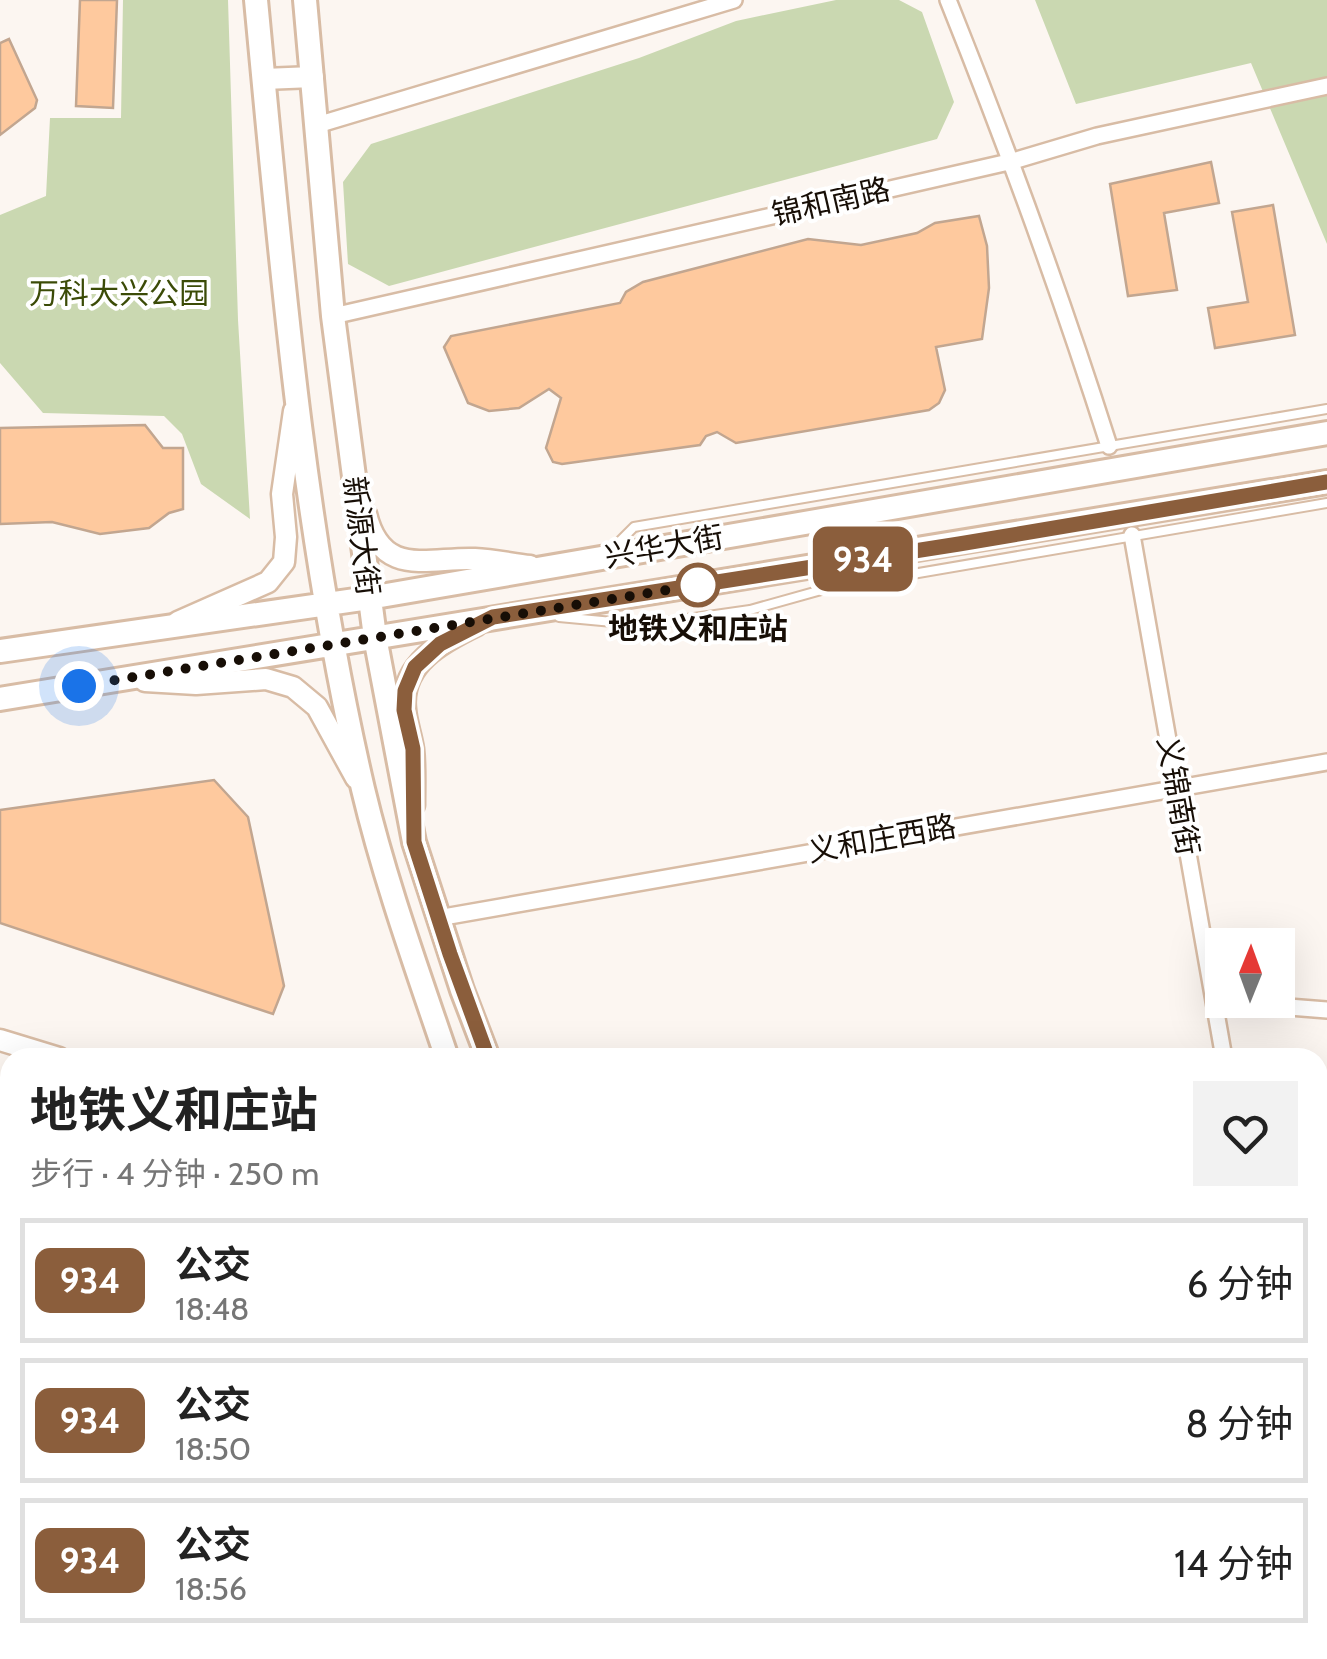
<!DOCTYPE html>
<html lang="zh">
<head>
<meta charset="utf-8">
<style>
  body { margin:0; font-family:Cabin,"Noto Sans SC",sans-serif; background:#f2f2f2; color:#222; height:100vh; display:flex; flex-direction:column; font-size:38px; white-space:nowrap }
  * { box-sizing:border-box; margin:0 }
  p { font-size:32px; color:#767676 }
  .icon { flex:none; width:55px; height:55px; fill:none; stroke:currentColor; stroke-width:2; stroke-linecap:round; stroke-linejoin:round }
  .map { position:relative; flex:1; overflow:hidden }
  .drawer { position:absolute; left:0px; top:1048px; width:1328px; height:612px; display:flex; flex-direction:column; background:#fff; border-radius:30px 30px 0 0; box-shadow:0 10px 40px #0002 }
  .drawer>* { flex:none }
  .badge { padding:0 20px; border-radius:15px; font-size:35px; line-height:65px }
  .needle { width:65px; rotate:1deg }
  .fabs { position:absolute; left:1205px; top:928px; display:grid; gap:20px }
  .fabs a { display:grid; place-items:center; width:90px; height:90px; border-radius:0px; background:#fff; box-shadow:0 10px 40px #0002; font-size:50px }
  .you { position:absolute; width:50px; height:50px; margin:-25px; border:8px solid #fff; border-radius:50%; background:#1a73e8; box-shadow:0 0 0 15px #1a73e833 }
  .map>.badge { position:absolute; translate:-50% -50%; box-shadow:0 0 0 5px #fff }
  .round { display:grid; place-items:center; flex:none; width:105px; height:105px; border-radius:0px; background:#f2f2f2 }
  .headline { display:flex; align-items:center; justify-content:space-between; height:170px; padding:0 30px }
  h1 { font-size:48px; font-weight:700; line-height:75px }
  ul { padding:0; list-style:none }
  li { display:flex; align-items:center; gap:30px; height:125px; margin:0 20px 15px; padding:0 10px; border:5px solid #e0e0e0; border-radius:0px }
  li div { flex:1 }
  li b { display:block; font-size:38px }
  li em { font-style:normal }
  li .badge { min-width:110px; font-weight:700; text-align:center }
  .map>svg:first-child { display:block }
  .green { fill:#cad8b1 }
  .water { fill:#82a1d4 }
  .building { fill:#fec99e; stroke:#c2a690; stroke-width:2.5 }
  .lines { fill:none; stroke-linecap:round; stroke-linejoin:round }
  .lane-casing { stroke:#d8bca5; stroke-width:12 }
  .street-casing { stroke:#d8bca5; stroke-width:20 }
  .secondary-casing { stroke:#d8bca5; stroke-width:25 }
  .primary-casing { stroke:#d8bca5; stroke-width:28 }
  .lane { stroke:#fff; stroke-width:8 }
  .street { stroke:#fff; stroke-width:15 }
  .secondary { stroke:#fff; stroke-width:20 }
  .primary { stroke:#fff; stroke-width:22 }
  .line-casing { stroke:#fff; stroke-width:22 }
  .line { stroke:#8b5e3c; stroke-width:15 }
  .walk { stroke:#170e06; stroke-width:10; stroke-dasharray:0 18 }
  .stop-dot { fill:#fff; stroke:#8b5e3c; stroke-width:5 }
  .labels { text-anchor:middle; stroke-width:8; stroke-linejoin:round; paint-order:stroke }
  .street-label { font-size:30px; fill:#170e06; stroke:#fff }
  .park-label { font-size:30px; fill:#3b4b07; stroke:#fff }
  .stop-label { font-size:30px; font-weight:bold; fill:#170e06; stroke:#fff }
</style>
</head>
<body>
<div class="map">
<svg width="1327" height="1659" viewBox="0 0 1327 1659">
  <rect width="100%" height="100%" fill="#fcf6f1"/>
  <path class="green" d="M123 0H228L238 320 250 519 201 484 182 434 164 416 43 413 0 363V215L46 196 50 118H121Z
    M836 0H899L922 12 954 102 937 139 389 286 348 264 343 182 371 144 639 58 736 21Z
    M1035 0H1327V244L1251 63 1076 104Z
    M0 1476 10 1482V1650H294L310 1659H0Z
    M755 1650H1217L1218 1659H759Z"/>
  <path class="water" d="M97 1650H181L195 1659H92Z"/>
  <path class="building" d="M80 0H117L113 108 76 106Z
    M9 39 37 100 35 108 0 135V43Z
    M1211 162 1219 203 1164 213 1177 290 1128 296 1110 184Z
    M1273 205 1295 335 1215 348 1208 308 1248 302 1232 212Z
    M979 216 987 246 989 288 982 339 936 347 945 390 939 403 929 410 736 443 717 432 706 436 700 445 562 464 553 462 546 448 561 398 549 389 519 408 489 411 468 403 444 347 451 336 620 303 626 292 643 282 808 239 861 245 917 233 935 223Z
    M145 425 163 448H183V509L169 513 149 528 100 534 52 522 0 524V428Z
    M214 780 248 817 284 986 273 1014 0 923V810Z
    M0 1297 10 1303V1366L6 1373 0 1370Z
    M510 1650H592L596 1659H513Z"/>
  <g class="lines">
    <g class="lane-casing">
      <path id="lane" d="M611 550 634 527 1327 409
        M559 617 645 625 750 610 825 589 1327 503"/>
    </g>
    <g class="street-casing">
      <path id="street" d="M948 0C1007 147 1061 295 1109 446
        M317 125 734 0
        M333 316 1013 161 1097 136 1327 86
        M1132 535 1224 1058
        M438 918 1327 762
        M1214 1001 1327 1010
        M0 1461 10 1467
        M0 1545 10 1547
        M268 1650 283 1659
        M325 1650 342 1659"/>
    </g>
    <g class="secondary-casing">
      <path id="secondary" d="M264 79 313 77
        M366 514C382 579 428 557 475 559 494 560 512 564 530 566
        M178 622 268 582 284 562 286 537 282 494 294 411
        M145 681 196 684 266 679 293 687 317 707 356 778
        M414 805C414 786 415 767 413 749 411 735 406 723 405 709 400 664 442 642 477 625
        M0 1040 59 1058
        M1318 1282 1327 1283"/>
    </g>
    <g class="primary-casing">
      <path id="primary" d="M256 0C281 264 303 531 363 789 385 881 417 969 447 1058
        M305 0 333 316 375 637 414 842 462 990 488 1058
        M0 651 369 598 1327 433
        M0 699 1327 482
        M668 1650 671 1659
        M725 1650 729 1659"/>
    </g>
    <use href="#lane" class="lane"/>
    <use href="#street" class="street"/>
    <use href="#secondary" class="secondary"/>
    <use href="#primary" class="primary"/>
  </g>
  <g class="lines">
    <g class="line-casing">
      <path id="line" d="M488 1058 450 954 414 842 413 749 404 710 405 691 415 667 440 644 493 617 959 544 1327 482"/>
    </g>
    <use href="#line" class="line"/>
    <path class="walk" d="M79 686 698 585"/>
  </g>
  <circle class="stop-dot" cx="698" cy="585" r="20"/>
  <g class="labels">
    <g class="street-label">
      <text transform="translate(831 202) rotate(-13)" y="10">锦和南路</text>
      <text transform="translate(361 536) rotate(83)" y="10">新源大街</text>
      <text transform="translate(664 547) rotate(-10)" y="10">兴华大街</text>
      <text transform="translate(1178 796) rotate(80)" y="10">义锦南街</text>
      <text transform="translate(882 839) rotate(-10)" y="10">义和庄西路</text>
    </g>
    <g class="park-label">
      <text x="119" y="304">万科大兴公园</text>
    </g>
    <g class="stop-label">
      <text x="698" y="639">地铁义和庄站</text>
    </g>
  </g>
</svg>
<div class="fabs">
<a><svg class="needle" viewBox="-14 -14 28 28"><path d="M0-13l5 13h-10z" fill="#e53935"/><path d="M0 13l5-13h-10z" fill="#767676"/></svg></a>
</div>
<div class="you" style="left:79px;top:686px"></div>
<b class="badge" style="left:863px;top:559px;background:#8b5e3c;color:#fff">934</b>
<section class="drawer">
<div class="headline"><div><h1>地铁义和庄站</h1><p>步行 · 4 分钟 · 250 m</p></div><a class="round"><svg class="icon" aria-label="heart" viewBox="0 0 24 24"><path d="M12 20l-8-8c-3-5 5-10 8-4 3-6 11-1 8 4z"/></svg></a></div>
<ul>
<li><span class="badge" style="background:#8b5e3c;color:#fff">934</span><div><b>公交</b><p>18:48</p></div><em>6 分钟</em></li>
<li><span class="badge" style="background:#8b5e3c;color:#fff">934</span><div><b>公交</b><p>18:50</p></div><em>8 分钟</em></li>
<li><span class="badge" style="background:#8b5e3c;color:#fff">934</span><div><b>公交</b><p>18:56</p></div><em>14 分钟</em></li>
</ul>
</section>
</div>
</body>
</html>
